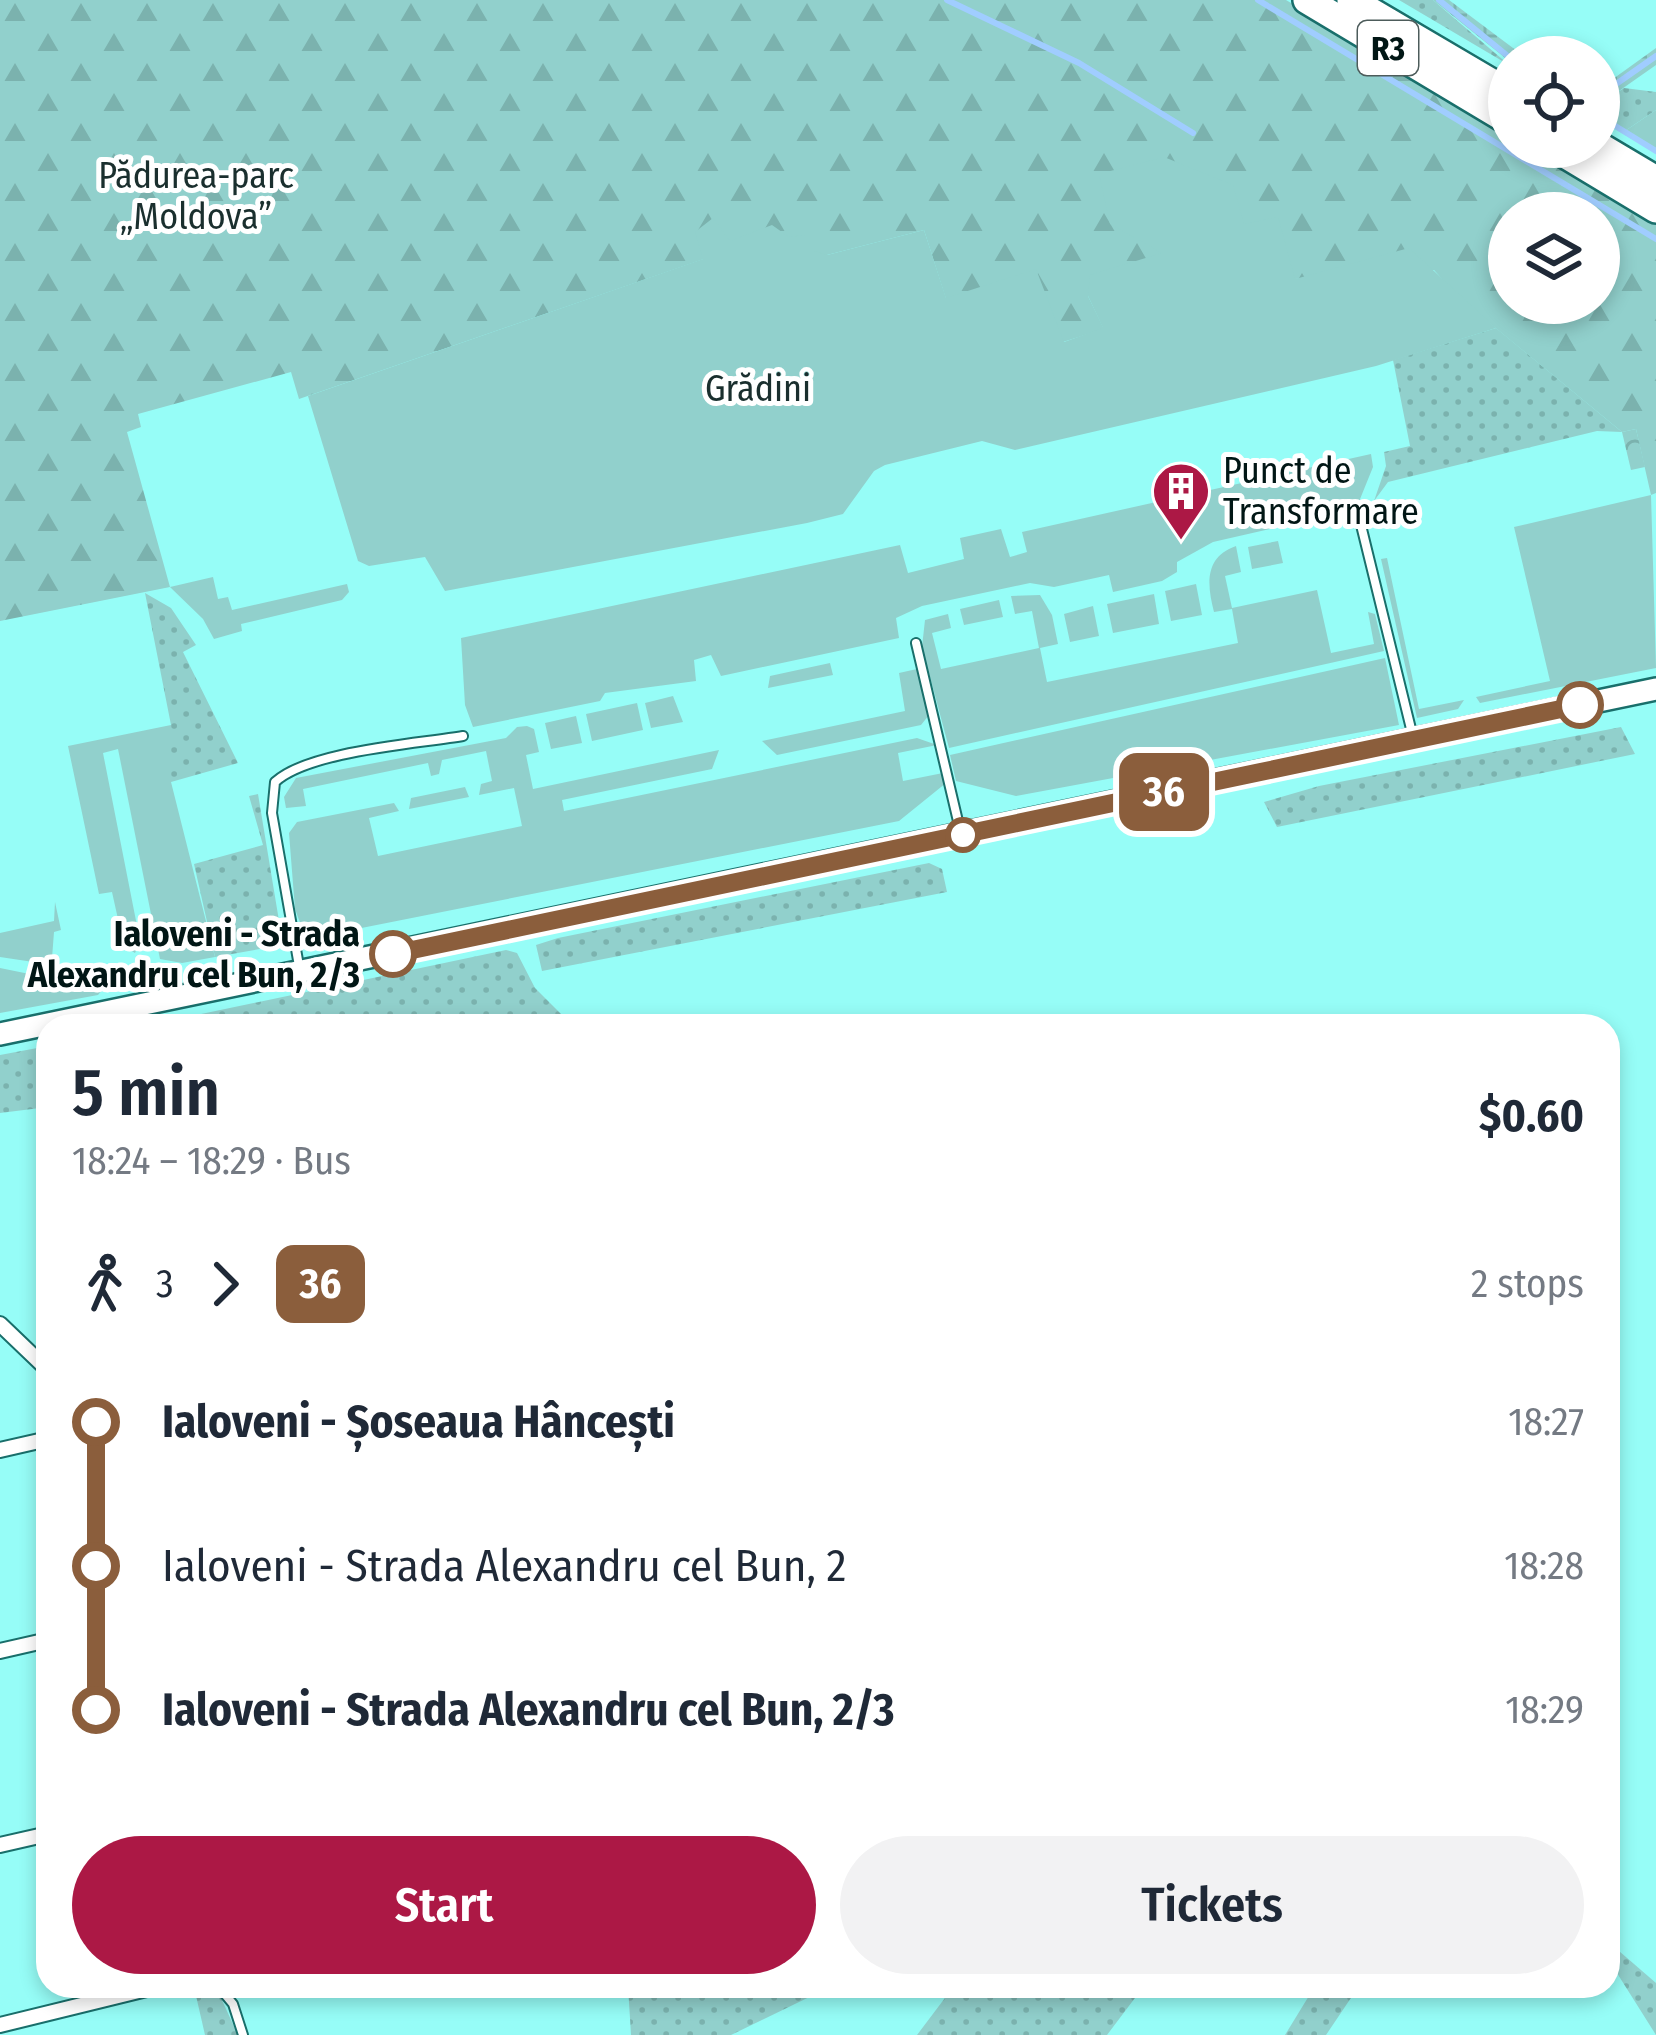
<!DOCTYPE html>
<html lang="en">
<head>
<meta charset="utf-8">
<style>
  body { margin:0; font-family:"Fira Sans Condensed",sans-serif; background:#f2f2f3; color:#1f2937; height:100vh; display:flex; flex-direction:column; font-size:45px; white-space:nowrap }
  * { box-sizing:border-box; margin:0 }
  p { font-size:39px; color:#747a83 }
  .icon { flex:none; width:66px; height:66px; fill:none; stroke:currentColor; stroke-width:2; stroke-linecap:round; stroke-linejoin:round }
  .map { position:relative; flex:1; overflow:hidden }
  .drawer { position:absolute; left:36px; top:1014px; width:1584px; height:984px; display:flex; flex-direction:column; background:#fff; border-radius:36px; box-shadow:0 6px 18px #0003 }
  .drawer>* { flex:none }
  .badge { padding:0 24px; border-radius:18px; font-size:42px; line-height:78px }
  .fabs { position:absolute; left:1488px; top:36px; display:grid; gap:24px }
  .fabs a { display:grid; place-items:center; width:132px; height:132px; border-radius:50%; background:#fff; box-shadow:0 6px 18px #0003; font-size:60px }
  .map>.badge { position:absolute; translate:-50% -50%; box-shadow:0 0 0 6px #fff }
  .legs { display:flex; align-items:center; gap:18px; height:132px; padding:0 36px; font-size:39px }
  .legs p { margin-inline-start:auto }
  .overview { display:flex; align-items:center; justify-content:space-between; height:204px; padding:0 36px }
  h1 { font-size:66px; font-weight:600; line-height:90px }
  .action { display:flex; gap:24px; margin-top:auto; padding:24px 36px }
  .action a { flex:1; height:138px; border-radius:72px; background:#ac1845; color:#fff; font-size:48px; font-weight:600; line-height:138px; text-align:center }
  .action a+a { background:#f2f2f3; color:#1f2937 }
  ul { padding:0 36px; list-style:none }
  li { display:flex; align-items:center; gap:42px; height:144px; font-size:45px }
  li i { display:grid; place-items:center; width:18px; height:100%; margin:0 15px; background:currentColor }
  li i::after { content:''; width:30px; height:30px; margin:-15px; border:9px solid; border-radius:50%; background:#fff }
  li p { margin-inline-start:auto }
  li:first-child i { background:linear-gradient(#0000 50%,currentColor 0) }
  li:last-child i { background:linear-gradient(currentColor 50%,#0000 0) }
  .map>svg:first-child { display:block }
  .grass { fill:url(#grass-dots) }
  .forest { fill:url(#forest-firs); fill-rule:evenodd }
  .wetland { fill:url(#wetland-marsh) }
  .park { fill:url(#park-crowns) }
  .garden { fill:#91d0cc }
  .lines { fill:none; stroke-linecap:round; stroke-linejoin:round }
  .stream { stroke:#a0cdff; stroke-width:6 }
  .lane-casing { stroke:#196f6b; stroke-width:12 }
  .street-casing { stroke:#196f6b; stroke-width:18 }
  .secondary-casing { stroke:#196f6b; stroke-width:26 }
  .highway-casing { stroke:#196f6b; stroke-width:32 }
  .lane { stroke:#fff; stroke-width:8 }
  .street { stroke:#fff; stroke-width:14 }
  .secondary { stroke:#fff; stroke-width:21 }
  .highway { stroke:#fff; stroke-width:27 }
  .line-1-casing { stroke:#fff; stroke-width:27 }
  .line-1 { stroke:#8b5e3c; stroke-width:18 }
  .stop-1-dot { fill:#fff; stroke:#8b5e3c; stroke-width:6 }
  .labels { text-anchor:middle; stroke-width:10; stroke-linejoin:round; paint-order:stroke }
  .shield { fill:#fff; stroke:#4d5c5b; stroke-width:3 }
  .shield-label { font-size:33px; font-weight:bold; fill:#011615 }
  .park-label { font-size:36px; fill:#1a2f2e; stroke:#fff }
  .poi-label { font-size:36px; fill:#011615; stroke:#fff; text-anchor:start }
  .stop-label { font-size:36px; font-weight:bold; fill:#011615; stroke:#fff; text-anchor:end }
</style>
</head>
<body>
<div class="map">
<svg width="1656" height="2035" viewBox="0 0 1656 2035">
  <defs>
    <pattern id="grass-dots" width="8" height="8" patternUnits="userSpaceOnUse" patternTransform="scale(3)"><rect width="8" height="8" fill="#91d0cc"/><path d="M2 2h.1M6 6h.1" fill="none" stroke="#7bb2ae" stroke-width="1.8" stroke-linecap="round"/></pattern>
    <pattern id="forest-firs" width="22" height="20" patternUnits="userSpaceOnUse" patternTransform="scale(3)"><rect width="22" height="20" fill="#91d0cc"/><path d="M5 1l3.5 6h-7zM16 11l3.5 6h-7z" fill="#7bb2ae"/></pattern>
    <pattern id="wetland-marsh" width="20" height="14" patternUnits="userSpaceOnUse" patternTransform="scale(3)"><rect width="20" height="14" fill="#91d0cc"/><path d="M1 5h8M5 5V1M11 12h8M15 12V8" fill="none" stroke="#7bb2ae"/></pattern>
    <pattern id="park-crowns" width="20" height="18" patternUnits="userSpaceOnUse" patternTransform="scale(3)"><rect width="20" height="18" fill="#91d0cc"/><path d="M2 6a3 3 0 1 1 6 0M12 15a3 3 0 1 1 6 0" fill="none" stroke="#7bb2ae"/></pattern>
  </defs>
  <rect width="100%" height="100%" fill="#96fdf7"/>
  <path class="grass" d="M1399 0H1433L1509 65Z
    M1624 88 1656 92V110L1622 133 1599 119V105Z
    M1496 328 1622 432 1597 431 1388 482 1374 501 1386 466 1384 452 1410 446 1393 360Z
    M145 593 171 608 196 645 183 652 238 763 171 782V725Z
    M1621 727 1635 754 1277 827 1264 802 1319 786Z
    M258 794 283 945 215 957 194 864 263 845 249 796Z
    M929 863 942 869 947 892 542 971 536 945 558 938Z
    M506 950 517 953 535 988 573 1026H144Z
    M48 1046V1107L0 1113V1055Z
    M1619 1951 1656 1983V2035L1610 1962Z
    M628 1986H832L731 2035H631Z
    M954 1986H1144L1107 2035H917Z
    M1315 1986H1359L1326 2035H1285Z
    M194 1987 221 1998 238 2035H205Z"/>
  <path class="forest" d="M0 0H1286L1509 133V147H1532L1656 221V493L1651 495 1636 429 1622 432 1458 297 1434 270 1295 279 1163 253 1088 296 1104 329 1063 342 946 299 924 230 827 255 704 259 299 399 291 372 138 414 141 427 127 432 170 587 0 621ZM1509 213H1599V303H1509Z"/>
  <path class="wetland" d="M1433 0H1449L1525 57 1509 61Z
    M1656 48V65L1599 105V89Z"/>
  <path class="park" d="M1636 429 1645 467 1631 470 1622 432Z"/>
  <path class="garden" d="M1656 110V153L1622 133Z
    M1164 157 1233 185 1244 224 1278 217 1295 279 1409 248 1496 328 1376 366 1015 450 982 441 885 465 874 471 843 514 807 523 445 591 425 557 369 566 358 561 308 396 703 259 695 232 713 218 730 241 772 225 789 237 804 235 814 251 827 255 924 230 946 298 1036 269 1064 342 1103 328 1088 296 1090 275 1162 253 1110 224 1099 174Z
    M1371 454 1373 467 1356 509 1213 542 1177 562V572L1162 581 1113 592 1109 575 1054 587 1030 583 922 606 896 618 899 638 721 676 711 655 694 660 696 681 605 693 600 701 473 727 465 705 461 638 900 545 908 573 964 559 960 538 1001 529 1010 557 1027 552 1022 532Z
    M1651 495 1656 668 1480 703 1476 697 1550 681 1514 527Z
    M1278 541 1283 563 1252 569 1248 547Z
    M1236 546 1241 572 1225 576 1232 608 1317 590 1331 653 1374 644 1368 612 1375 614 1384 651 949 748 922 647 925 620 948 614 951 628 932 633 941 669 1039 648 1032 611 1015 614 1011 596 1040 595 1052 615 1058 644 1040 648 1047 682 1238 643 1232 609 1214 612C1207 585 1204 557 1236 546Z
    M1387 558 1419 709 1464 700 1458 709 1417 718 1381 559Z
    M213 577 218 599 228 597 232 610 347 584 349 592 342 600 241 624 242 631 214 639 203 619 170 587Z
    M1196 584 1202 615 1171 621 1165 591Z
    M1154 594 1159 624 1113 633 1107 604Z
    M999 600 1003 617 964 625 960 609Z
    M1093 606 1099 636 1070 642 1064 614Z
    M1385 658 1399 725 1016 796 956 781 950 755Z
    M830 663 833 675 768 688 770 676Z
    M917 669 929 715 921 725 777 755 762 741 905 711 899 673Z
    M673 696 683 722 651 728 645 703Z
    M637 703 643 730 592 741 586 714Z
    M576 716 582 743 551 749 545 723Z
    M171 725V782L215 957 182 963 160 959 118 749 103 753 140 941 135 953 124 946 112 892 99 894 68 746Z
    M527 726 534 729 539 752 526 755 533 789 719 750 712 769 562 800 564 811 917 738 937 745 898 753 903 781 943 773 946 783 899 821 306 939 295 909 289 833 297 822 394 803 399 811 369 818 378 856 522 826 514 788 479 795 481 784 492 781 486 751 442 760 439 774 431 776 428 763 303 789 306 806 286 808 284 797 296 778 506 738 517 727Z
    M465 787 469 797 409 809 411 798Z
    M55 902 61 930 54 932 52 958 40 963 0 957V933L54 921Z
    M0 968 103 989 98 995 0 1013Z"/>
  <g class="lines">
    <path class="stream" d="M947 0 1079 63 1193 133
      M1258 0 1656 239
      M1439 0 1509 57
      M1599 96 1656 56
      M1599 116 1656 151"/>
    <g class="lane-casing">
      <path id="lane" d="M1360 521 1413 737
        M916 643 961 834
        M299 966 272 813 275 782C309 751 415 744 463 736
        M218 1986 233 2004 243 2035"/>
    </g>
    <g class="street-casing">
      <path id="street" d="M0 1324 48 1370
        M0 1450 48 1439
        M0 1651 48 1640
        M0 1845 48 1834
        M0 2025 159 1986"/>
    </g>
    <g class="secondary-casing">
      <path id="secondary" d="M0 1034 1656 689"/>
    </g>
    <g class="highway-casing">
      <path id="highway" d="M1307 0 1509 121
        M1351 0 1509 93
        M1599 146 1656 180
        M1553 147 1656 209"/>
    </g>
    <use href="#lane" class="lane"/>
    <use href="#street" class="street"/>
    <use href="#secondary" class="secondary"/>
    <use href="#highway" class="highway"/>
  </g>
  <g class="lines">
    <g class="line-1-casing">
      <path id="line-1" d="M393 954 1580 705"/>
    </g>
    <use href="#line-1" class="line-1"/>
  </g>
  <defs>
    <g id="building-pin" transform="scale(3)"><path d="M0 17L-7.5 6A9.5 9.5 0 1 1 7.5 6Z" fill="#ac1845" stroke="#fff"/><path d="M-4-6H4V6H1V3H-1V6H-4ZM-2.5-4.3h1.7v1.8h-1.7ZM.8-4.3h1.7v1.8H.8ZM-2.5-1h1.7V.8h-1.7ZM.8-1h1.7V.8H.8Z" fill="#fff"/></g>
  </defs>
  <g fill-rule="evenodd">
    <use href="#building-pin" x="1181" y="491"/>
  </g>
  <g class="stop-1-dot">
    <circle cx="1580" cy="705" r="21"/>
    <circle cx="963" cy="835" r="15"/>
    <circle cx="393" cy="954" r="21"/>
  </g>
  <g class="labels">
    <rect class="shield" x="1358" y="21" width="60" height="54" rx="9"/>
    <g class="shield-label">
      <text x="1388" y="60">R3</text>
    </g>
    <g class="park-label">
      <text x="196" y="188">Pădurea-parc<tspan x="196" dy="41">„Moldova”</tspan></text>
      <text x="758" y="401">Grădini</text>
    </g>
    <g class="poi-label">
      <text x="1223" y="483">Punct de<tspan x="1223" dy="41">Transformare</tspan></text>
    </g>
    <g class="stop-label">
      <text x="360" y="946">Ialoveni - Strada<tspan x="360" dy="41">Alexandru cel Bun, 2/3</tspan></text>
    </g>
  </g>
</svg>
<div class="fabs">
<a><svg class="icon" aria-label="locate" viewBox="0 0 24 24"><circle cx="12" cy="12" r="6"/><path d="M12 2v4M12 18v4M2 12h4M18 12h4"/></svg></a>
<a><svg class="icon" aria-label="layers" viewBox="0 0 24 24"><path d="M12 4l9 5-9 5-9-5zM3 14l9 5 9-5"/></svg></a>
</div>
<b class="badge" style="left:1164px;top:792px;background:#8b5e3c;color:#fff">36</b>
<section class="drawer">
<div class="overview"><div><h1>5 min</h1><p>18:24 – 18:29 · Bus</p></div><b>$0.60</b></div>
<div class="legs"><svg class="icon" aria-label="walk" viewBox="0 0 24 24"><circle cx="13" cy="4" r="2"/><path d="M13 8l-2 6 4 7M11 14l-3 7M7 12l3-4h3l4 4"/></svg>3<svg class="icon" aria-label="forward" viewBox="0 0 24 24"><path d="M9 5l7 7-7 7"/></svg><b class="badge" style="background:#8b5e3c;color:#fff">36</b><p>2 stops</p></div>
<ul>
<li><i style="color:#8b5e3c"></i><b>Ialoveni - Șoseaua Hâncești</b><p>18:27</p></li>
<li><i style="color:#8b5e3c"></i><span>Ialoveni - Strada Alexandru cel Bun, 2</span><p>18:28</p></li>
<li><i style="color:#8b5e3c"></i><b>Ialoveni - Strada Alexandru cel Bun, 2/3</b><p>18:29</p></li>
</ul>
<div class="action"><a>Start</a><a>Tickets</a></div>
</section>
</div>
</body>
</html>
